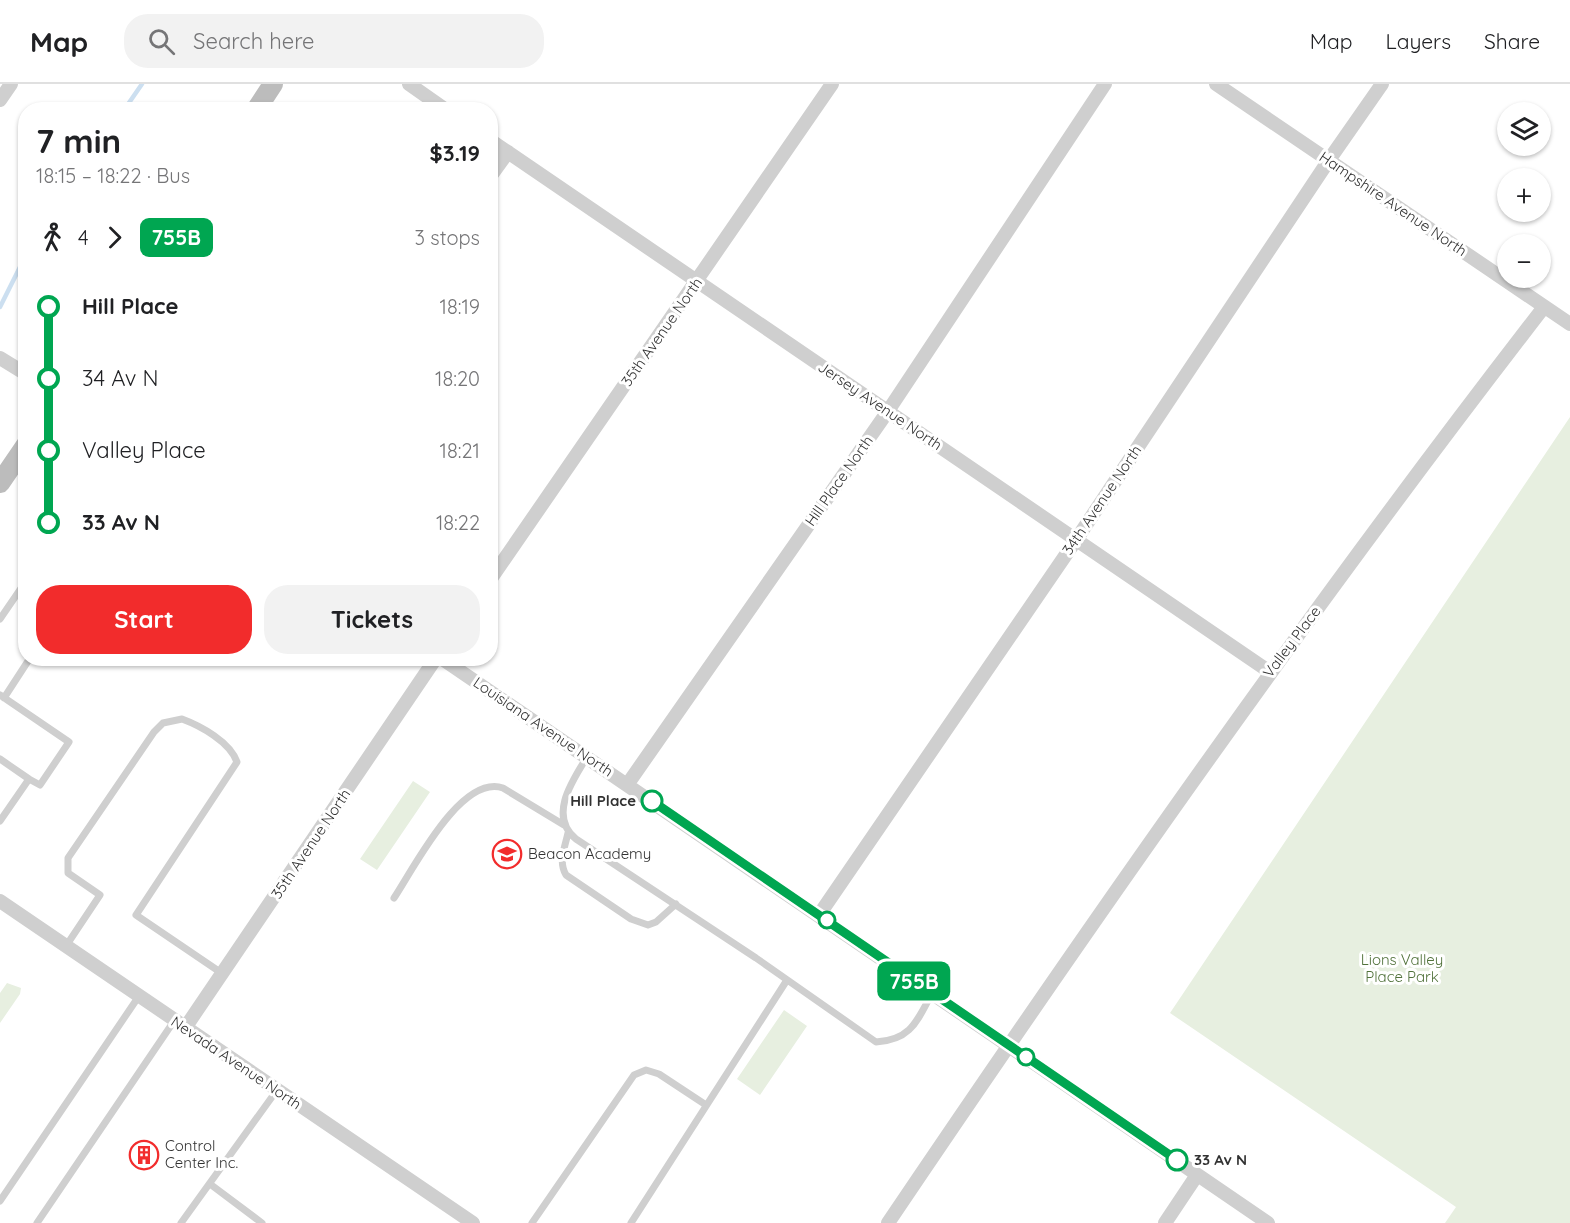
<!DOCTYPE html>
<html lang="en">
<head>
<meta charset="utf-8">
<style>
  body { margin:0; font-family:Quicksand,sans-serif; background:#f2f2f2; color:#202124; height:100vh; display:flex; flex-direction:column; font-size:22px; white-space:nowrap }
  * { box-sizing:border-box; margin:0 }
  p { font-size:20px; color:#757577 }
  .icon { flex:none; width:33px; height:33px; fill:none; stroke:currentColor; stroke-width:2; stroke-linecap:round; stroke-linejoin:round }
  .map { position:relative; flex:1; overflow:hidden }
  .drawer { position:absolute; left:18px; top:18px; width:480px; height:564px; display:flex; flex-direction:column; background:#fff; border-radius:24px; box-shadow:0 2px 4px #0004 }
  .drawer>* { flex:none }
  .badge { padding:0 12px; border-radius:9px; font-size:21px; line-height:39px }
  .tools { position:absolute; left:1497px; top:18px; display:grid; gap:12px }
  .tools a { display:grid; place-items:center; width:54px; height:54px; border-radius:50%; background:#fff; box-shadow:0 2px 4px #0004; font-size:30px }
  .map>.badge { position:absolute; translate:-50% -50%; box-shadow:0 0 0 3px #fff }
  .legs { display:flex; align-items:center; gap:9px; height:66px; padding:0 18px; font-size:20px }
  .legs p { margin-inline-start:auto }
  .summary { display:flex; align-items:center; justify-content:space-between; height:102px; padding:0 18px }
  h1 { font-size:33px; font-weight:800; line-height:45px }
  .cta { display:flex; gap:12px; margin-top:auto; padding:12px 18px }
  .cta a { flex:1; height:69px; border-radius:24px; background:#f22c2c; color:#fff; font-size:24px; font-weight:800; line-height:69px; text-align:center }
  .cta a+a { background:#f2f2f2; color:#202124 }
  ul { padding:0 18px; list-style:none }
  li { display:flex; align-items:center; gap:21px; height:72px; font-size:22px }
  li i { display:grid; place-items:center; width:9px; height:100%; margin:0 8px; background:currentColor }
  li i::after { content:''; width:15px; height:15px; margin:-8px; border:4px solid; border-radius:50%; background:#fff }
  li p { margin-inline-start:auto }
  li:first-child i { background:linear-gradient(#0000 50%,currentColor 0) }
  li:last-child i { background:linear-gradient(currentColor 50%,#0000 0) }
  header { display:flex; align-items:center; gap:36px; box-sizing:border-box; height:84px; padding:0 30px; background:#fff; border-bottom:2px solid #e0e0e0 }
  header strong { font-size:28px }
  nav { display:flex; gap:33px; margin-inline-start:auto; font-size:21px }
  .search { width:420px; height:54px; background:#f2f2f2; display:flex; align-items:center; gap:15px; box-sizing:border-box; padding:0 21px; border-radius:24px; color:#757577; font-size:22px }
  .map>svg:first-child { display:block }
  .green { fill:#e7efe0 }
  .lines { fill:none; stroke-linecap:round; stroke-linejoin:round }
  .stream { stroke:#ccdff0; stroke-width:4.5 }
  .lane { stroke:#cfcfcf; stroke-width:7 }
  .street { stroke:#cfcfcf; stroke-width:14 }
  .secondary { stroke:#bcbcbc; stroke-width:20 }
  .line-1-casing { stroke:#fff; stroke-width:14 }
  .line-1 { stroke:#00a651; stroke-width:9 }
  .stop-1-dot { fill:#fff; stroke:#00a651; stroke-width:3 }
  .labels { text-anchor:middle; stroke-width:6; stroke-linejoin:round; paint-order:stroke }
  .street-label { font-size:15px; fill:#323232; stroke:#fff }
  .stop-label { font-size:15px; font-weight:bold; fill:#323232; stroke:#fff; text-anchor:end }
  .poi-label { font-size:15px; fill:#323232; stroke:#fff; text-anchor:start }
  .park-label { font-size:15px; fill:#51723b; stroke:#fff }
</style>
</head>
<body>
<header>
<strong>Map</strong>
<div class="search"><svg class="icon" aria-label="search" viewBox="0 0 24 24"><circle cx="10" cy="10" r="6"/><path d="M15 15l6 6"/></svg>Search here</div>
<nav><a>Map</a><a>Layers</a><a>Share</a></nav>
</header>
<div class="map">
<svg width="1570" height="1139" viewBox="0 0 1570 1139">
  <rect width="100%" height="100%" fill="#fff"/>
  <path class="green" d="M1570 333V1139H1445L1456 1123 1170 929Z
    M413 697 430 708 377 786 360 775Z
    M7 899 21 904 20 910 0 939V909Z
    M784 926 807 942 760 1011 737 995Z"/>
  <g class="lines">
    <path class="stream" d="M124 26 142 0
      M0 223 26 171"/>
    <path class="lane" d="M0 535 26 497
      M0 611 69 658 40 701 29 695 0 737
      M4 614 30 574
      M587 673C572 697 548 732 576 755L756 874 876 958C911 956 917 937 932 909
      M0 675 29 695
      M568 749C565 763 558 778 566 791L631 835 648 841 656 838 676 820
      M394 814C414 784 461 690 503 704L564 741
      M66 862 100 811 68 789V774L154 648 163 639 182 635C201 642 230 658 237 678L136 831 223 890
      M210 1100 262 1139
      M0 1117 139 912
      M37 1139 174 937
      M181 1139 277 1006
      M532 1139 634 991 646 986 659 990 706 1021
      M631 1139 787 896"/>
    <path class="street" d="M409 0 446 26
      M1216 0 1570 240
      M0 16 11 0
      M490 56 1270 588
      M490 93 508 68
      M0 274 26 290
      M490 496 832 0
      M441 574 1268 1139
      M627 701 888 327 1105 0
      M0 817 473 1139
      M819 831 1076 456 1329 76 1382 0
      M185 944 436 574
      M888 1139C1098 828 1314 520 1544 223
      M1165 1139 1197 1091"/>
    <path class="secondary" d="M256 26 273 0
      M0 399 26 361"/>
  </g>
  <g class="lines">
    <g class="line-1-casing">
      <path id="line-1" d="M652 717 1177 1076"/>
    </g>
    <use href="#line-1" class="line-1"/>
  </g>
  <defs>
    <g id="school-ring" transform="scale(1.5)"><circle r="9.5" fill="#fff" stroke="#f22c2c" stroke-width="1.5"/><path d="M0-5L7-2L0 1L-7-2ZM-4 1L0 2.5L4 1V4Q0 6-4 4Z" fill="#f22c2c"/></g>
    <g id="building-ring" transform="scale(1.5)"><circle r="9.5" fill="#fff" stroke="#f22c2c" stroke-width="1.5"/><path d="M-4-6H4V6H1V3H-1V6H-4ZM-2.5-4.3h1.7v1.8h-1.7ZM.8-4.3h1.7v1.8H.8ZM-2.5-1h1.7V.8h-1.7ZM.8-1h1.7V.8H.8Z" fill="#f22c2c"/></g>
  </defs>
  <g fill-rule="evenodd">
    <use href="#school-ring" x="507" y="770"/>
    <use href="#building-ring" x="144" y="1071"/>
  </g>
  <g class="stop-1-dot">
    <circle cx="652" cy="717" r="10"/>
    <circle cx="827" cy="836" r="8"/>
    <circle cx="1026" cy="973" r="8"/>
    <circle cx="1177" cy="1076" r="10"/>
  </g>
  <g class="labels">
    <g class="street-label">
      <text transform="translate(1393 120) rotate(34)" y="5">Hampshire Avenue North</text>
      <text transform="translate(662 248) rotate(-55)" y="5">35th Avenue North</text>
      <text transform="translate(880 322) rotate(34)" y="5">Jersey Avenue North</text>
      <text transform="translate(839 397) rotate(-55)" y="5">Hill Place North</text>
      <text transform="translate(1102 416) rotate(-56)" y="5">34th Avenue North</text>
      <text transform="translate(1292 558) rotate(-53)" y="5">Valley Place</text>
      <text transform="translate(543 643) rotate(34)" y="5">Louisiana Avenue North</text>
      <text transform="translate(311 760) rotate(-56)" y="5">35th Avenue North</text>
      <text transform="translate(236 979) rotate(34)" y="5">Nevada Avenue North</text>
    </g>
    <g class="stop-label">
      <text x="636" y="722">Hill Place</text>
      <text x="1194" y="1081" text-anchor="start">33 Av N</text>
    </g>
    <g class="poi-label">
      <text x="528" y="775">Beacon Academy</text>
      <text x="165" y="1067">Control<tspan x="165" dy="17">Center Inc.</tspan></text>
    </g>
    <g class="park-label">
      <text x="1402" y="881">Lions Valley<tspan x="1402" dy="17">Place Park</tspan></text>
    </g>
  </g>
</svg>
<div class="tools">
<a><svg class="icon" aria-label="layers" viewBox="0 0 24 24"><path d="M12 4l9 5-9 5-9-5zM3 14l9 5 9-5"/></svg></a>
<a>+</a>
<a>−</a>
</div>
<b class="badge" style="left:914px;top:897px;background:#00a651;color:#fff">755B</b>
<section class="drawer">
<div class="summary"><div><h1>7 min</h1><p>18:15 – 18:22 · Bus</p></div><b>$3.19</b></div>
<div class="legs"><svg class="icon" aria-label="walk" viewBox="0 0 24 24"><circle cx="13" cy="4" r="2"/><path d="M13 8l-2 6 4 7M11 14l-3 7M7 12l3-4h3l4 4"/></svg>4<svg class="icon" aria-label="forward" viewBox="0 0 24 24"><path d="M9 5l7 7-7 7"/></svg><b class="badge" style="background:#00a651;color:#fff">755B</b><p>3 stops</p></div>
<ul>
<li><i style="color:#00a651"></i><b>Hill Place</b><p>18:19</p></li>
<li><i style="color:#00a651"></i><span>34 Av N</span><p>18:20</p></li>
<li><i style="color:#00a651"></i><span>Valley Place</span><p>18:21</p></li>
<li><i style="color:#00a651"></i><b>33 Av N</b><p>18:22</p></li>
</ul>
<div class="cta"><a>Start</a><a>Tickets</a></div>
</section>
</div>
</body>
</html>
